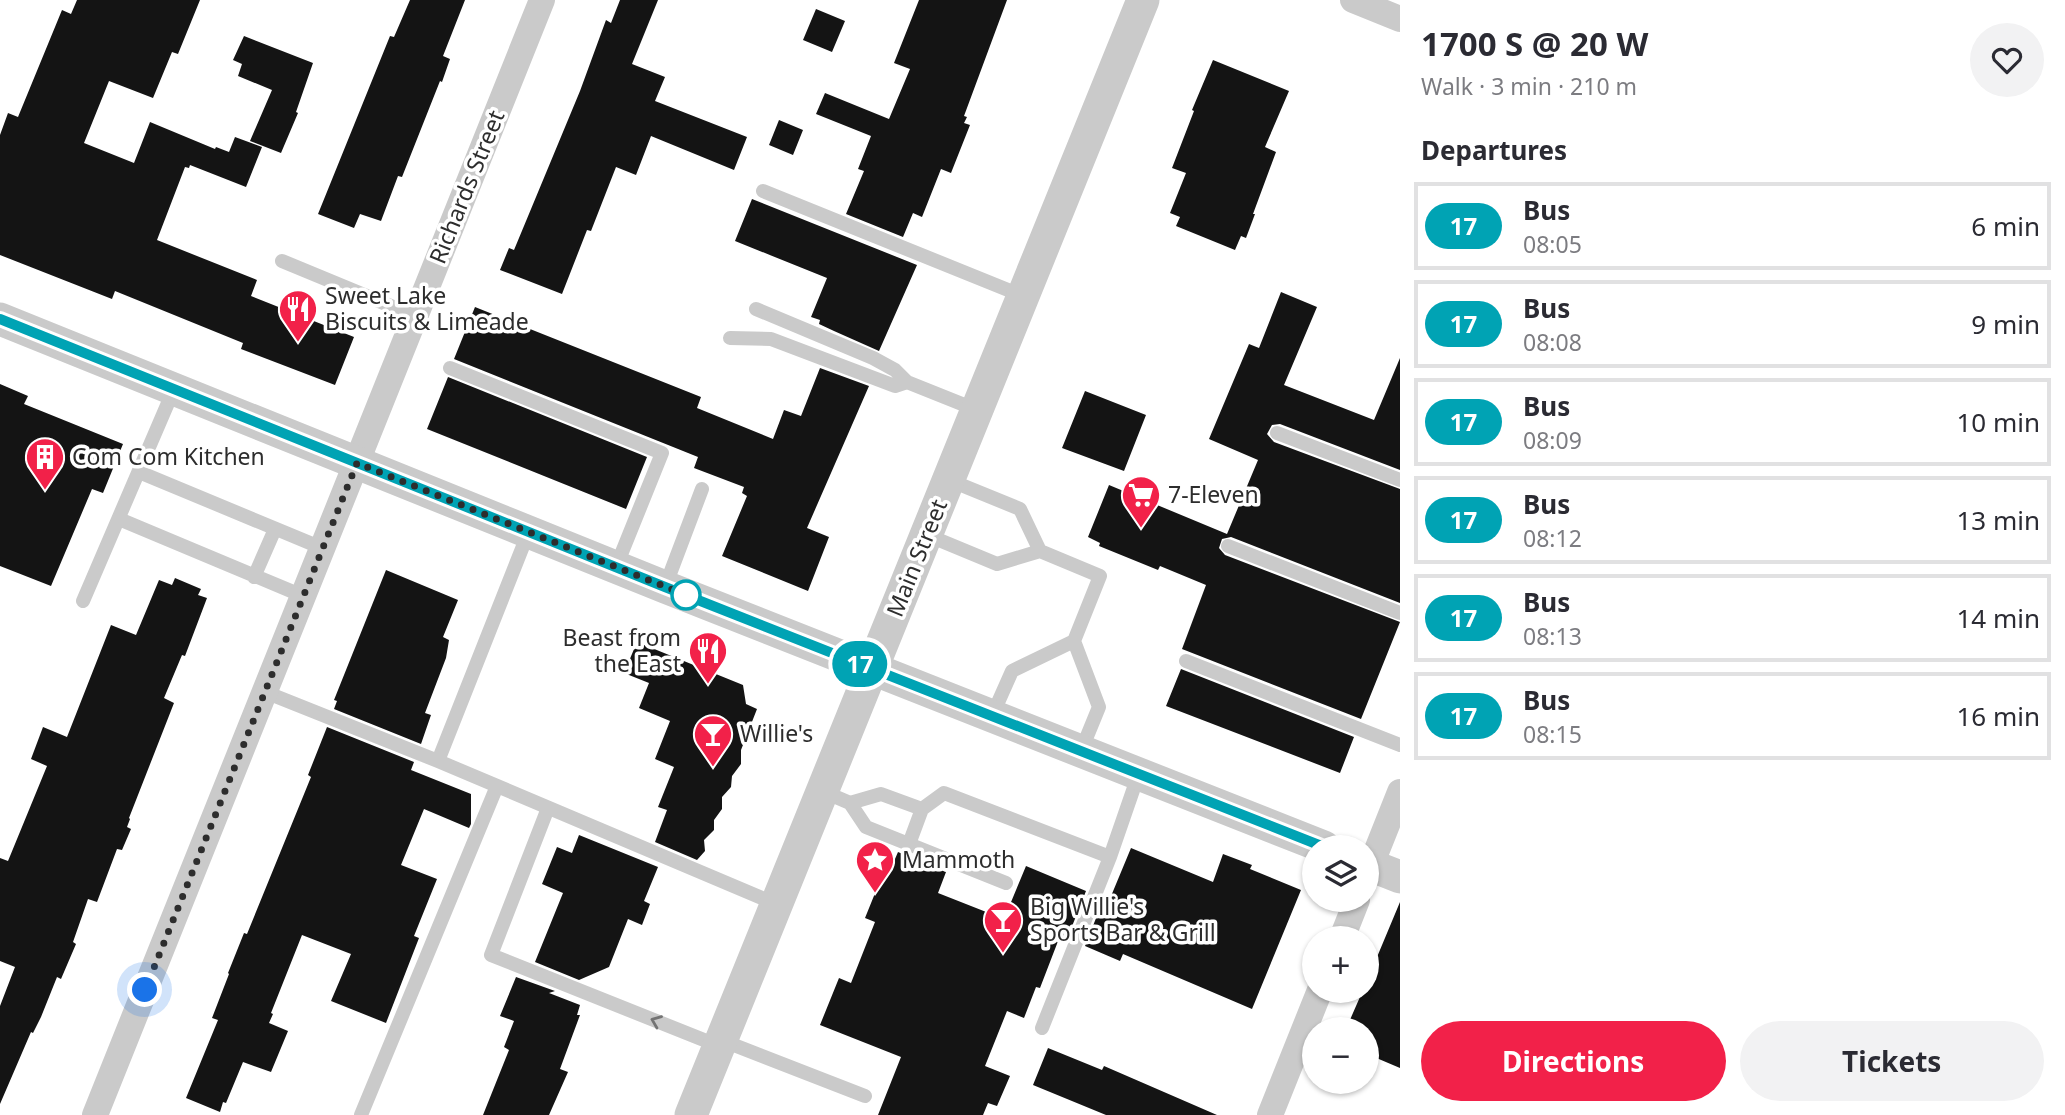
<!DOCTYPE html>
<html lang="en">
<head>
<meta charset="utf-8">
<style>
  body { margin:0; font-family:"Noto Sans",sans-serif; background:#f2f2f3; color:#2b2b33; height:100vh; display:flex; flex-direction:column; font-size:26px; white-space:nowrap }
  * { box-sizing:border-box; margin:0 }
  p { font-size:23px; color:#7c7c81 }
  .icon { flex:none; width:38px; height:38px; fill:none; stroke:currentColor; stroke-width:2; stroke-linecap:round; stroke-linejoin:round }
  .map { position:relative; flex:1; overflow:hidden }
  .panel { display:flex; flex-direction:column; background:#fff; width:665px }
  .panel>* { flex:none }
  .badge { padding:0 14px; border-radius:23px; font-size:24px; line-height:46px }
  .tools { position:absolute; left:1302px; top:835px; display:grid; gap:14px }
  .tools a { display:grid; place-items:center; width:77px; height:77px; border-radius:50%; background:#fff; box-shadow:0 2px 5px #0004; font-size:35px }
  .you { position:absolute; width:35px; height:35px; margin:-18px; border:5px solid #fff; border-radius:50%; background:#1a73e8; box-shadow:0 0 0 10px #1a73e833 }
  .map>.badge { position:absolute; translate:-50% -50%; box-shadow:0 0 0 4px #fff }
  h2 { padding:0 21px; font-size:26px; line-height:63px }
  .round { display:grid; place-items:center; flex:none; width:74px; height:74px; border-radius:37px; background:#f2f2f3 }
  .summary { display:flex; align-items:center; justify-content:space-between; height:119px; padding:0 21px }
  h1 { font-size:33px; font-weight:700; line-height:52px }
  .cta { display:flex; gap:14px; margin-top:auto; padding:14px 21px }
  .cta a { flex:1; height:80px; border-radius:42px; background:#f22149; color:#fff; font-size:28px; font-weight:700; line-height:80px; text-align:center }
  .cta a+a { background:#f2f2f3; color:#2b2b33 }
  ul { padding:0; list-style:none }
  li { display:flex; align-items:center; gap:21px; height:88px; margin:0 14px 10px; padding:0 7px; border:4px solid #e1e1e2; border-radius:0px }
  li div { flex:1 }
  li b { display:block; font-size:26px }
  li em { font-style:normal }
  li .badge { min-width:77px; font-weight:700; text-align:center }
  main { display:flex; flex:1; min-height:0 }
  .map>svg:first-child { display:block }
  .building { fill:#141414 }
  .lines { fill:none; stroke-linecap:round; stroke-linejoin:round }
  .service { stroke:#cacaca; stroke-width:14 }
  .minor { stroke:#cacaca; stroke-width:26 }
  .tertiary { stroke:#cacaca; stroke-width:33 }
  .oneway { stroke:#747474 }
  .line-casing { stroke:#fff; stroke-width:16 }
  .line { stroke:#00a3b4; stroke-width:10 }
  .walk { stroke:#2d2d2d; stroke-width:7; stroke-dasharray:0 12.6 }
  .stop-dot { fill:#fff; stroke:#00a3b4; stroke-width:3.5 }
  .labels { text-anchor:middle; stroke-width:7; stroke-linejoin:round; paint-order:stroke }
  .street-label { font-size:23px; fill:#2d2d2d; stroke:#fff }
  .poi-label { font-size:23px; fill:#2d2d2d; stroke:#fff; text-anchor:start }
</style>
</head>
<body>
<main>
<div class="map">
<svg width="1400" height="1115" viewBox="0 0 1400 1115">
  <rect width="100%" height="100%" fill="#fff"/>
  <path class="building" d="M77 0H200L178 54 172 52 153 98 109 81 84 143 134 163 150 122 215 149 216 147 229 152 235 137 262 147 246 187 190 165 189 168 185 167 157 240 257 280 251 296 354 337 335 385 241 349 243 343 115 291 112 299 0 255V135L8 113 18 117 62 10 71 14Z
    M410 0H465L443 56 450 59 442 82 440 81 402 177 398 176 381 221 360 214 354 228 318 214 390 36 394 37Z
    M620 0H658L632 64 665 77 655 101 747 137 734 170 651 136 636 175 616 167 591 231 587 230 562 294 500 270 509 248 514 250 580 91 606 20 611 23Z
    M919 0H1007L964 116 967 117 964 123 970 125 951 173 941 169 922 217 913 213 903 237 846 214 864 171 858 169 871 136 816 114 825 93 889 119 910 69 894 63Z
    M816 9 845 21 832 52 803 40Z
    M244 36 313 63 296 112 298 113 281 153 250 141 272 90 238 76 242 64 233 60Z
    M1213 60 1289 91 1265 147 1276 152 1253 214H1255L1246 238 1241 236 1235 250 1176 226 1180 217 1170 213 1186 173 1172 168 1194 111 1192 110Z
    M779 120 803 130 793 155 769 145Z
    M752 199 917 265 879 351 834 331 819 324 820 320 811 317 827 278 735 241Z
    M1281 292 1317 307 1284 385 1374 420 1400 358V470L1280 424 1272 425 1267 434 1274 442 1400 489V603L1231 537 1222 539 1219 548 1225 555 1400 622 1361 719 1182 649 1206 585 1160 566 1158 570 1099 546 1100 543 1088 537 1109 485 1227 534 1258 460 1209 439 1249 344 1259 348Z
    M475 307 701 397 697 408 773 439 784 410 801 416 820 368 869 386 807 528 829 537 808 591 722 556 747 496 742 493 744 487 694 468 698 457 454 359Z
    M448 377 647 457 626 509 427 429Z
    M0 384 28 396 24 404 123 444 103 493 92 489 51 586 0 566Z
    M1085 391 1146 415 1124 471 1062 448Z
    M386 570 458 600 443 637 449 640 446 658 425 713 431 715 421 744 334 709 337 701 334 700Z
    M175 578 201 589 198 595 207 598 185 656 182 655 164 698 174 703 129 818 130 819 127 827 131 829 122 850 117 849 97 902 88 899 73 942 76 944 61 979 57 977 41 1017 33 1033 31 1032 0 1104V1006L15 967 0 961V858L8 861 47 766 31 759 43 727 67 737 111 625 136 635 159 580 172 585Z
    M637 642 743 685 746 704 757 709 741 750V764L732 776 731 787 722 797V809L714 820V830L704 840 705 851 697 860 655 842 667 810 658 807 674 767 655 759 670 721 639 708 649 683 624 673Z
    M1181 669 1354 737 1340 773 1166 706Z
    M327 727 414 762 411 770 471 794V824L469 828 424 809 401 865 437 879 414 936 419 938 386 1023 331 1001 351 954 302 935 271 1013 273 1014 269 1023 288 1031 271 1072 243 1062 226 1103 223 1102 220 1112 186 1098 218 1020 212 1018 229 974 228 973 244 933 247 934 311 777 308 775Z
    M579 835 658 867 644 901 650 904 642 925 628 919 609 967 579 980 535 962 563 893 542 884 557 847 572 853Z
    M1131 848 1213 882 1223 854 1252 865 1250 869 1301 890 1252 1009 1123 954 1120 961 1085 946 1104 898 1109 901Z
    M898 852 946 872 938 893 1004 919 1026 866 1086 891 1067 939 1060 936 1040 988 1036 987 1024 1018 1007 1011 985 1066 1010 1076 997 1106 988 1103 983 1115H878L901 1057 820 1025 839 978 851 983 875 922 865 918 884 871 889 873Z
    M1400 902V1068L1367 1054V1029H1346L1363 990H1367V981Z
    M516 977 555 991 549 993 580 1005 577 1015H580L560 1069 568 1072 549 1115H483L509 1050 504 1047 514 1021 500 1016Z
    M1048 1048 1102 1070 1104 1066 1217 1115H1106L1033 1085Z"/>
  <g class="lines">
    <path class="service" d="M763 191 1023 296
      M282 261 415 316
      M756 309 873 358 895 370 907 382 977 410
      M730 338 771 339 895 386 907 382
      M450 368 662 453 616 567
      M1277 433 1400 480
      M139 472 322 548
      M119 519 303 596
      M927 535 997 564 1040 551 1020 509 949 480
      M1228 546 1400 613
      M1040 551 1100 576 1074 641
      M254 577 275 529
      M665 587 702 489
      M83 601 174 389
      M1186 661 1400 745
      M265 692 438 761 776 904
      M992 716 1012 671 1074 641 1099 707 1081 751
      M438 761 529 531
      M822 791 850 803 881 794 922 809 944 793 1110 857
      M850 803 866 827 1006 883
      M548 808 491 955 719 1046
      M909 844 922 809
      M1042 1028 1110 857 1139 773
      M721 1040 865 1096
      M361 1115 497 786"/>
    <path class="minor" d="M1353 0 1400 19
      M1367 875 1400 792
      M1342 938 1357 900
      M95 1115 542 0
      M1270 1115 1320 990"/>
    <path class="tertiary" d="M0 319 665 587 1324 847
      M1367 864 1400 877
      M691 1115 1143 0"/>
  </g>
  <defs><path id="oneway-chevron" d="M-2-3.5L2.5 0L-2 3.5" fill="none" stroke-width="1.6" stroke-linecap="round" stroke-linejoin="round" transform="scale(1.75)"/></defs>
  <use class="oneway" href="#oneway-chevron" transform="translate(656 1021) rotate(-158)"/>
  <g class="lines">
    <g class="line-casing">
      <path id="line" d="M0 319 665 587 1324 847"/>
    </g>
    <use href="#line" class="line"/>
    <path class="walk" d="M145 990 357 463 686 595"/>
  </g>
  <defs>
    <g id="restaurant-pin" transform="scale(2.0125)"><path d="M0 17L-7.5 6A9.5 9.5 0 1 1 7.5 6Z" fill="#f22149" stroke="#fff"/><path d="M-5-6h1v4h1v-4h1v4h1v-4h1v5L-1.5 .5V6h-2V.5L-5-1ZM5-6V6H3V1.5H1.5Q1.5-4 5-6Z" fill="#fff"/></g>
    <g id="building-pin" transform="scale(2.0125)"><path d="M0 17L-7.5 6A9.5 9.5 0 1 1 7.5 6Z" fill="#f22149" stroke="#fff"/><path d="M-4-6H4V6H1V3H-1V6H-4ZM-2.5-4.3h1.7v1.8h-1.7ZM.8-4.3h1.7v1.8H.8ZM-2.5-1h1.7V.8h-1.7ZM.8-1h1.7V.8H.8Z" fill="#fff"/></g>
    <g id="supermarket-pin" transform="scale(2.0125)"><path d="M0 17L-7.5 6A9.5 9.5 0 1 1 7.5 6Z" fill="#f22149" stroke="#fff"/><path d="M-6-5.5h2.5l.6 2H6L4.5 2H-2.5L-4.4-4H-6ZM-1.5 3.2a1.3 1.3 0 1 0 .1 0ZM3 3.2a1.3 1.3 0 1 0 .1 0Z" fill="#fff"/></g>
    <g id="bar-pin" transform="scale(2.0125)"><path d="M0 17L-7.5 6A9.5 9.5 0 1 1 7.5 6Z" fill="#f22149" stroke="#fff"/><path d="M-6-5H6L.8 .8V4.5H3.5V6h-7V4.5H-.8V.8Z" fill="#fff"/></g>
    <g id="sight-pin" transform="scale(2.0125)"><path d="M0 17L-7.5 6A9.5 9.5 0 1 1 7.5 6Z" fill="#f22149" stroke="#fff"/><path d="M0-6L1.8-2.2L6-1.7L2.9 1.2L3.7 5.4L0 3.3L-3.7 5.4L-2.9 1.2L-6-1.7L-1.8-2.2Z" fill="#fff"/></g>
  </defs>
  <g fill-rule="evenodd">
    <use href="#restaurant-pin" x="298" y="309"/>
    <use href="#building-pin" x="45" y="457"/>
    <use href="#supermarket-pin" x="1141" y="495"/>
    <use href="#restaurant-pin" x="708" y="651"/>
    <use href="#bar-pin" x="713" y="734"/>
    <use href="#sight-pin" x="875" y="860"/>
    <use href="#bar-pin" x="1003" y="920"/>
  </g>
  <circle class="stop-dot" cx="686" cy="595" r="14"/>
  <g class="labels">
    <g class="street-label">
      <text transform="translate(467 187) rotate(-68)" y="8">Richards Street</text>
      <text transform="translate(917 558) rotate(-68)" y="8">Main Street</text>
    </g>
    <g class="poi-label">
      <text x="325" y="304">Sweet Lake<tspan x="325" dy="26">Biscuits &amp; Limeade</tspan></text>
      <text x="72" y="465">Com Com Kitchen</text>
      <text x="1168" y="503">7-Eleven</text>
      <text x="681" y="646" text-anchor="end">Beast from<tspan x="681" dy="26">the East</tspan></text>
      <text x="740" y="742">Willie's</text>
      <text x="902" y="868">Mammoth</text>
      <text x="1030" y="915">Big Willie's<tspan x="1030" dy="26">Sports Bar &amp; Grill</tspan></text>
    </g>
  </g>
</svg>
<div class="tools">
<a><svg class="icon" aria-label="layers" viewBox="0 0 24 24"><path d="M12 4l9 5-9 5-9-5zM3 14l9 5 9-5"/></svg></a>
<a>+</a>
<a>−</a>
</div>
<div class="you" style="left:145px;top:990px"></div>
<b class="badge" style="left:860px;top:664px;background:#00a3b4;color:#fff">17</b>
</div>
<section class="panel">
<div class="summary"><div><h1>1700 S @ 20 W</h1><p>Walk · 3 min · 210 m</p></div><a class="round"><svg class="icon" aria-label="heart" viewBox="0 0 24 24"><path d="M12 20l-8-8c-3-5 5-10 8-4 3-6 11-1 8 4z"/></svg></a></div>
<h2>Departures</h2>
<ul>
<li><span class="badge" style="background:#00a3b4;color:#fff">17</span><div><b>Bus</b><p>08:05</p></div><em>6 min</em></li>
<li><span class="badge" style="background:#00a3b4;color:#fff">17</span><div><b>Bus</b><p>08:08</p></div><em>9 min</em></li>
<li><span class="badge" style="background:#00a3b4;color:#fff">17</span><div><b>Bus</b><p>08:09</p></div><em>10 min</em></li>
<li><span class="badge" style="background:#00a3b4;color:#fff">17</span><div><b>Bus</b><p>08:12</p></div><em>13 min</em></li>
<li><span class="badge" style="background:#00a3b4;color:#fff">17</span><div><b>Bus</b><p>08:13</p></div><em>14 min</em></li>
<li><span class="badge" style="background:#00a3b4;color:#fff">17</span><div><b>Bus</b><p>08:15</p></div><em>16 min</em></li>
</ul>
<div class="cta"><a>Directions</a><a>Tickets</a></div>
</section>
</main>
</body>
</html>
